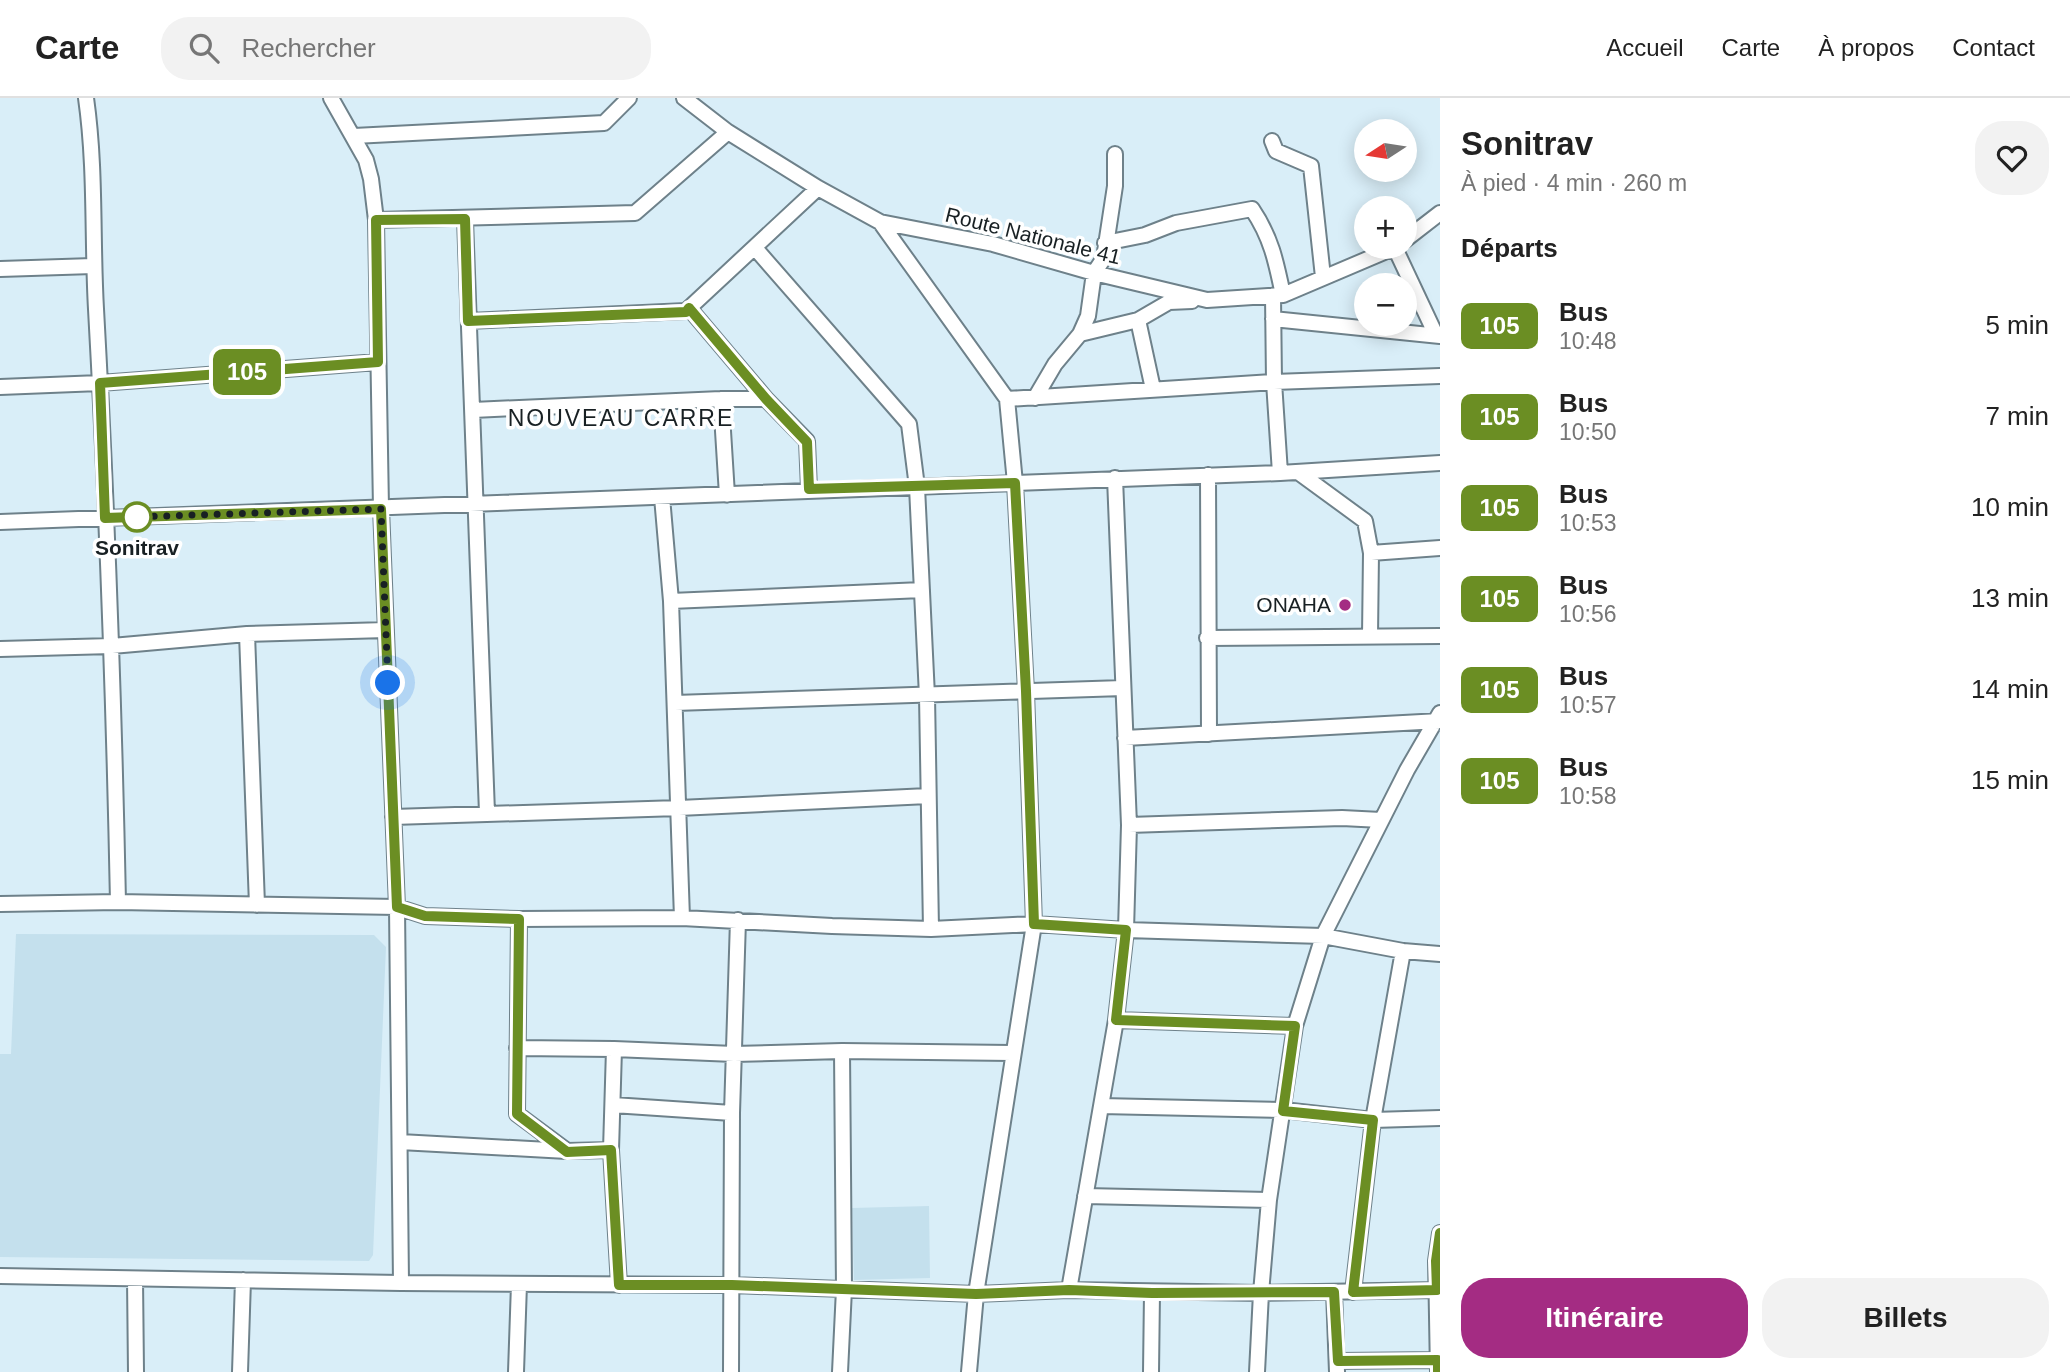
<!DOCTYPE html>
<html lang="fr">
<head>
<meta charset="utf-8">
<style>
  body { margin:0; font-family:Arial,sans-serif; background:#f2f2f2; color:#222; height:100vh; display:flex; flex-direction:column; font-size:26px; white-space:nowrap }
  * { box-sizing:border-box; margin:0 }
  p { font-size:23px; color:#767676 }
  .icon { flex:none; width:38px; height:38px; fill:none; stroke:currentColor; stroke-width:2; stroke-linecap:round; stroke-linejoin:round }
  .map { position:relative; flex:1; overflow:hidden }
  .details { display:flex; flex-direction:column; background:#fff; width:630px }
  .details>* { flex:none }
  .badge { padding:0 14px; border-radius:10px; font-size:24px; line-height:46px }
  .needle { width:46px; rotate:258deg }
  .controls { position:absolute; left:1354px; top:21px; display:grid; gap:14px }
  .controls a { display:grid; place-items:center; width:63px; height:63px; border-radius:50%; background:#fff; box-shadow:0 4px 18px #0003; font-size:35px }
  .you { position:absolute; width:35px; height:35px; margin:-18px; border:5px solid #fff; border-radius:50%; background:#1a73e8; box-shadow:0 0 0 10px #1a73e833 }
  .map>.badge { position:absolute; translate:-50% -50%; box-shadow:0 0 0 4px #fff }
  h2 { padding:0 21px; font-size:26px; line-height:63px }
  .round { display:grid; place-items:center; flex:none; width:74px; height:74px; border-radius:28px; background:#f2f2f2 }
  .overview { display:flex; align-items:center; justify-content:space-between; height:119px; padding:0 21px }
  h1 { font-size:33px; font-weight:600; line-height:52px }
  .primary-button { display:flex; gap:14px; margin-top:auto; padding:14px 21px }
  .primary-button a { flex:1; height:80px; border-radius:28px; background:#a42c83; color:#fff; font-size:28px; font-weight:600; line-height:80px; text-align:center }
  .primary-button a+a { background:#f2f2f2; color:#222 }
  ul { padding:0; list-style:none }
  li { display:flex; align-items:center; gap:21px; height:91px; padding:0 21px }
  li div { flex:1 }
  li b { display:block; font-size:26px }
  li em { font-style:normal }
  li .badge { min-width:77px; font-weight:700; text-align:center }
  header { display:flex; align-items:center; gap:42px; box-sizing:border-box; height:98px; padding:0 35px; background:#fff; border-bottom:2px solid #e0e0e0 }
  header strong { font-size:33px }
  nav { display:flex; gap:38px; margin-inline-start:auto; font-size:24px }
  .search { width:490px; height:63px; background:#f2f2f2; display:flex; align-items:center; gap:18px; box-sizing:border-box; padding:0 24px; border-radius:28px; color:#767676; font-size:26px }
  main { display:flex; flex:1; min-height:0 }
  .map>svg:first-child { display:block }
  .built { fill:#c4e0ed }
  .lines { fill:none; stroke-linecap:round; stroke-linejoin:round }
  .minor-casing { stroke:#6e818a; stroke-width:18 }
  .minor { stroke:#fff; stroke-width:14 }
  .line-casing { stroke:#fff; stroke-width:16 }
  .line { stroke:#6b8e23; stroke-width:10 }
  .walk { stroke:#182023; stroke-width:7; stroke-dasharray:0 12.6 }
  .stop-dot { fill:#fff; stroke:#6b8e23; stroke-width:3.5 }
  .poi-dot { fill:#a42c83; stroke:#fff; stroke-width:2.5 }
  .labels { text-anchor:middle; stroke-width:7; stroke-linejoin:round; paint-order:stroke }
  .street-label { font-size:21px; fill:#182023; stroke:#fff }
  .stop-label { font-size:21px; font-weight:bold; fill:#182023; stroke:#fff }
  .poi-label { font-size:21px; fill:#182023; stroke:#fff; text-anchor:end }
  .neighbourhood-label { font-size:23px; letter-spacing:2px; fill:#182023; stroke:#fff }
</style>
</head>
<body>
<header>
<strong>Carte</strong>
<div class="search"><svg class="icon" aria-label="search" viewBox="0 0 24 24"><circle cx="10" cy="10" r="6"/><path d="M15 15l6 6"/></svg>Rechercher</div>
<nav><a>Accueil</a><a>Carte</a><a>À propos</a><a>Contact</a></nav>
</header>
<main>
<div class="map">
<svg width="1440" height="1274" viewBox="0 0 1440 1274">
  <rect width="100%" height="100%" fill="#d9eef8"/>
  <path class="built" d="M16 836 374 837 386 849 373 1157 369 1163 0 1159V956H11Z
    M929 1108 930 1180 854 1182 852 1110Z"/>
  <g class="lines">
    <g class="minor-casing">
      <path id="minor" d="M86 0C96 70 92 141 96 211 107 409 114 606 118 804
        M684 0 728 34 818 90 880 124 993 146 1094 175 1207 202 1283 197 1396 149
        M354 38 604 25 629 0
        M1272 43 1276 53 1311 68 1323 179
        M465 121 487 715
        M376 122 635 115 728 34
        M880 124 1007 301 1015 385 1026 593 1034 826 976 1196 969 1274
        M1405 142 1440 115
        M1105 145 1145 137 1176 125 1252 111C1271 139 1276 163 1283 197
        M755 150 909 326 917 389 927 598 931 831
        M1395 150 1435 235
        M0 171 93 168
        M1273 198 1274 284 1280 375
        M689 210 766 301 807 343 809 391
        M1273 221 1440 238
        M1138 222 1153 291
        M469 223 686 213 818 90
        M1080 236 1138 222 1169 204 1192 203
        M0 289 100 285 378 264
        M1035 300 1055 266 1080 236 1088 218 1094 175 1104 160 1115 88V56
        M721 301 727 397
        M1007 301 1274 284 1440 278
        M473 312 721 301H766
        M1298 374 1365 423 1371 455 1370 538
        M1208 377 1209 636
        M662 399 671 503 682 820
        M0 424 1280 375 1440 365
        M1371 455 1440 450
        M671 503 922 492
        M247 536 257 807
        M1207 540 1440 538
        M0 551 112 548 247 536 386 532
        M675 605 1123 590
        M1125 640 1440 623
        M393 719 679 710 928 698
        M1129 727 1342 720 1381 722
        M0 806 118 804 397 809 425 818 519 821 682 820 832 828 931 831 1034 826 1126 832 1323 838 1403 853 1440 856
        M519 821 517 1016 567 1053
        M1116 922 1295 928
        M517 950 614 951 734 956 842 953 1012 955
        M614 951 611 1052 619 1187
        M613 1007 732 1015
        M1101 1008 1283 1012 1373 1022 1440 1020
        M400 1044 567 1053 611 1052
        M1085 1098 1269 1102
        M0 1178 401 1185 397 809 381 410 376 122 371 81 366 62 331 0
        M135 1181 136 1274
        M401 1185 732 1187 976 1196 1069 1192 1261 1195 1440 1192
        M1069 1192 1116 922 1126 832 1129 727 1115 380
        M1334 1194 1337 1274
        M1353 1194 1373 1022 1403 853
        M1338 1263 1440 1262
        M240 1274 243 1182
        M516 1274 519 1186
        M731 1274 732 1015 738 822
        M840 1274 844 1191 842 953
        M1151 1274 1152 1195
        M1257 1274 1261 1195 1269 1102 1295 928 1323 838 1407 672 1440 615
        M1438 1274 1436 1163 1440 1135"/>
    </g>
    <use href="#minor" class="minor"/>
  </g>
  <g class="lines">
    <g class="line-casing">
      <path id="line" d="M1438 1274V1262L1338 1263 1334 1194 1152 1195 1069 1192 976 1196 732 1187H619L611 1052 567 1054 517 1016 519 821 425 818 397 809 381 411 105 420 100 285 378 264 376 122 465 121 468 223 686 214 689 210 766 301 807 344 809 391 1015 385 1026 593 1034 826 1126 832 1116 922 1295 928 1283 1013 1373 1022 1353 1194 1437 1192 1436 1163 1440 1135"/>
    </g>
    <use href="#line" class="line"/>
    <path class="walk" d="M137 419H133L381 411 388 585"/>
  </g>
  <circle class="stop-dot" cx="137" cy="419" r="14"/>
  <circle class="poi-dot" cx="1345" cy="507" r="7"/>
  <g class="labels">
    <g class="street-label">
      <text transform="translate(1033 138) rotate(14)" y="7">Route Nationale 41</text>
    </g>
    <g class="stop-label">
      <text x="137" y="457">Sonitrav</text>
    </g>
    <g class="poi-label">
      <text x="1331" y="514">ONAHA</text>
    </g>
    <g class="neighbourhood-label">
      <text x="621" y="328">NOUVEAU CARRE</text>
    </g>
  </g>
</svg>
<div class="controls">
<a><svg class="needle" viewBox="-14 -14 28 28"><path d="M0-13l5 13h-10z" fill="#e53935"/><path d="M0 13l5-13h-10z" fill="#767676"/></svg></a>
<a>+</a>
<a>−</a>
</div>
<div class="you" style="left:388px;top:585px"></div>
<b class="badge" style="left:247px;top:274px;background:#6b8e23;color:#fff">105</b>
</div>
<section class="details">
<div class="overview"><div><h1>Sonitrav</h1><p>À pied · 4 min · 260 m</p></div><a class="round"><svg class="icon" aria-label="heart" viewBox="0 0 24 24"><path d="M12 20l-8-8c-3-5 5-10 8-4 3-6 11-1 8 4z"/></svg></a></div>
<h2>Départs</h2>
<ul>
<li><span class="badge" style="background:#6b8e23;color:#fff">105</span><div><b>Bus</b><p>10:48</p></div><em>5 min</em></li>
<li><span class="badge" style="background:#6b8e23;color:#fff">105</span><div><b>Bus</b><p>10:50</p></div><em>7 min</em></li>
<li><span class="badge" style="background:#6b8e23;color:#fff">105</span><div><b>Bus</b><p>10:53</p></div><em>10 min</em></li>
<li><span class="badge" style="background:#6b8e23;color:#fff">105</span><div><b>Bus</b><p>10:56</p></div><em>13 min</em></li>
<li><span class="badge" style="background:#6b8e23;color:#fff">105</span><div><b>Bus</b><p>10:57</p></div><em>14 min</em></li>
<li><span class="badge" style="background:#6b8e23;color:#fff">105</span><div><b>Bus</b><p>10:58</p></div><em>15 min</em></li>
</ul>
<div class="primary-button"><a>Itinéraire</a><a>Billets</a></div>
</section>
</main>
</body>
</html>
